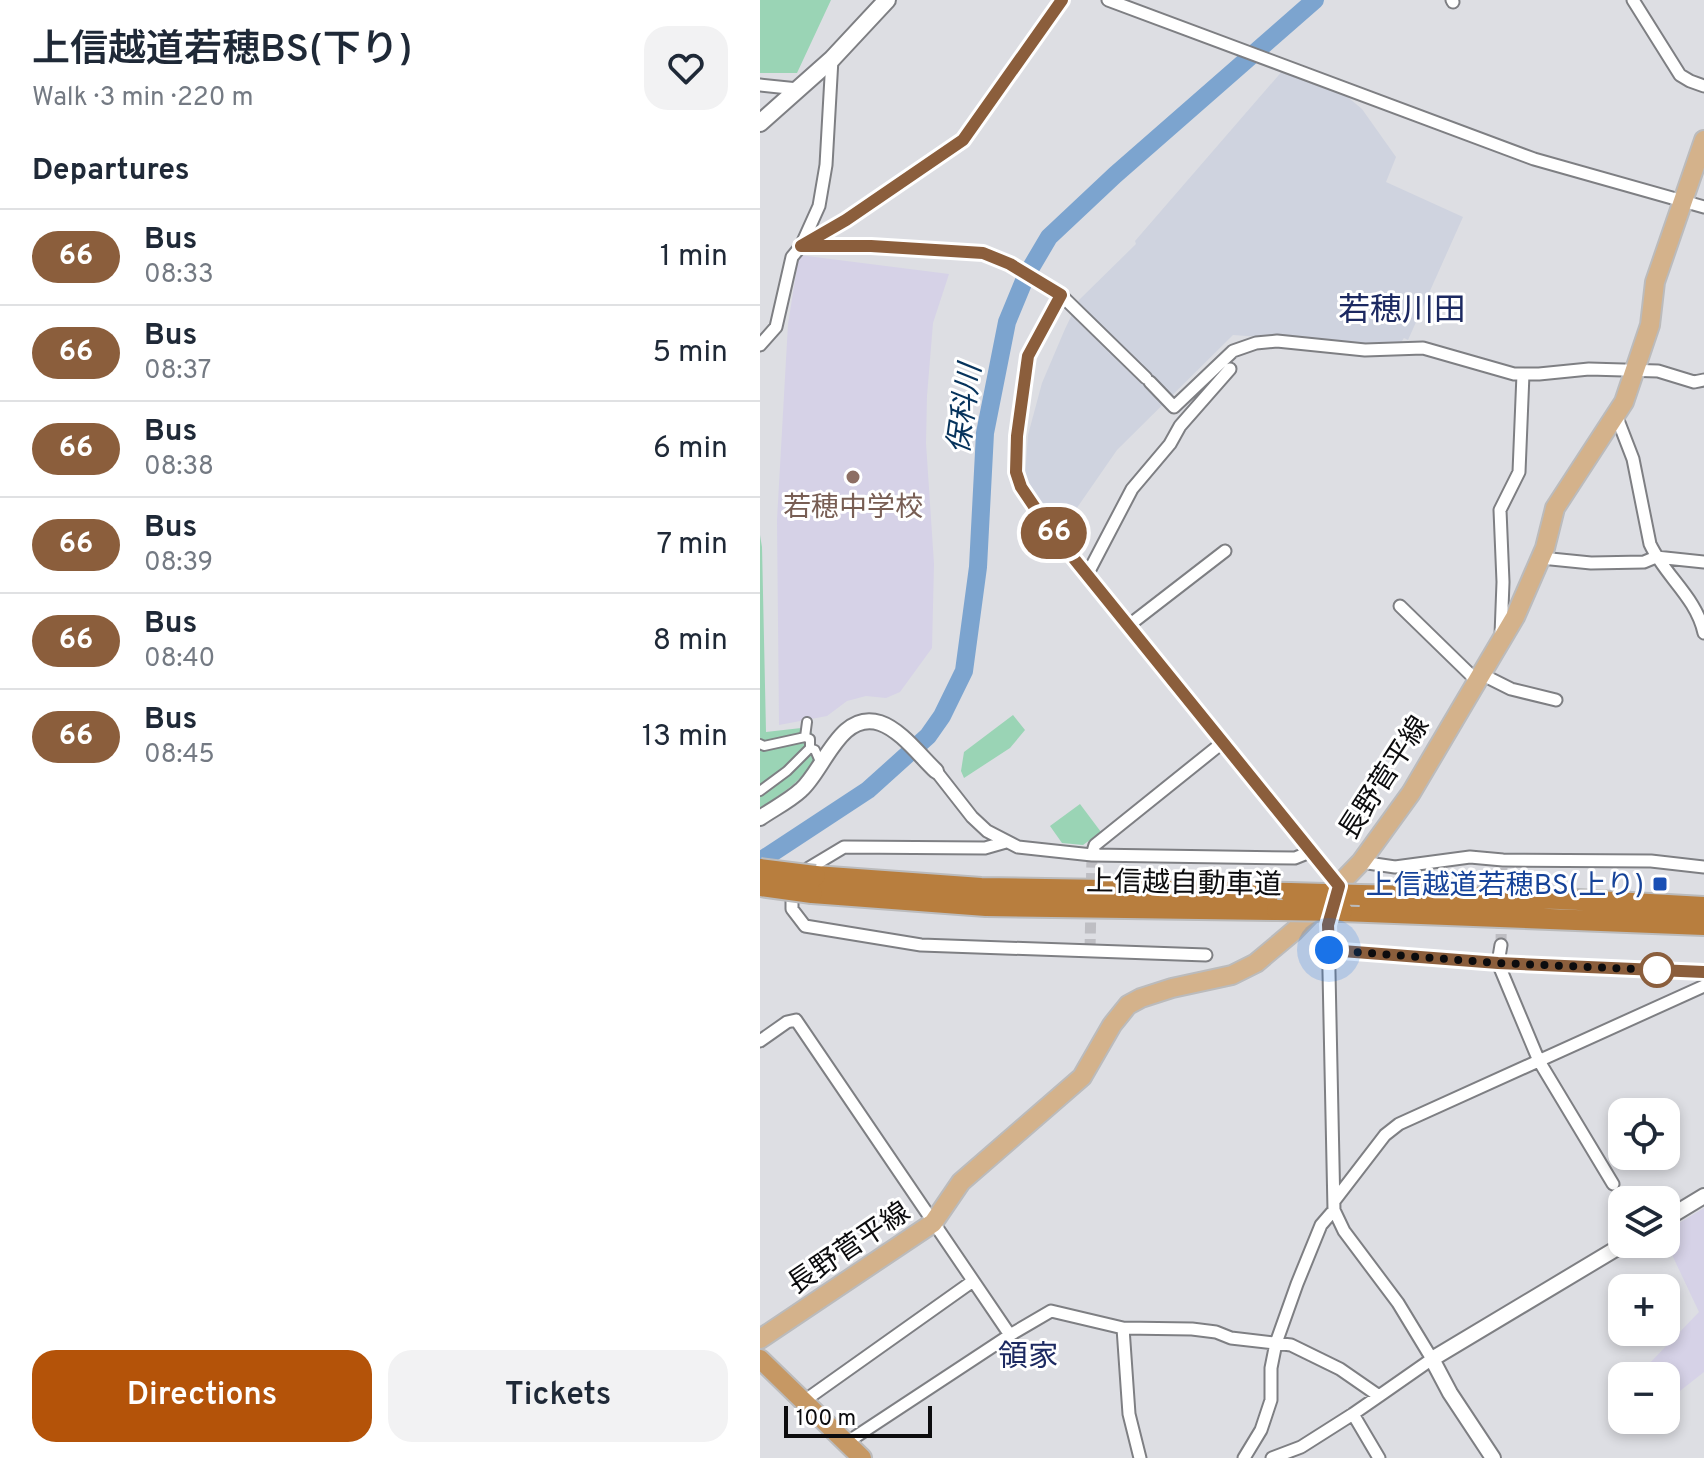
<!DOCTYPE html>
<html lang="en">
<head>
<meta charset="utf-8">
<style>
  body { margin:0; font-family:Overpass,"Noto Sans JP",sans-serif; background:#f2f2f3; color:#1f2937; height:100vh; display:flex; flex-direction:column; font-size:30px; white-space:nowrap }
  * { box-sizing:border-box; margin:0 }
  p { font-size:26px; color:#747a83 }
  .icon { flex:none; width:44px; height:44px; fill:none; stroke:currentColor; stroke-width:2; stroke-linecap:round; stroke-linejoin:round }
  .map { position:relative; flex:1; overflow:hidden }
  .panel { display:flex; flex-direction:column; background:#fff; width:760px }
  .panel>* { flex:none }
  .badge { padding:0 16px; border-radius:26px; font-size:28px; line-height:52px }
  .controls { position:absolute; left:848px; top:1098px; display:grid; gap:16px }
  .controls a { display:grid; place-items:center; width:72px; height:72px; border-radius:16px; background:#fff; box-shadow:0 4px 12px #0003; font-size:40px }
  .scale { position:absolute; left:24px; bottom:20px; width:148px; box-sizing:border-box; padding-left:8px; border:4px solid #0c0c0e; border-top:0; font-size:22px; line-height:28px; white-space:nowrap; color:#0c0c0e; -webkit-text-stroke:6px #fff; paint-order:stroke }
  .you { position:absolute; width:40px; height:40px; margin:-20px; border:6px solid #fff; border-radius:50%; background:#1a73e8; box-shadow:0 0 0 12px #1a73e833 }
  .map>.badge { position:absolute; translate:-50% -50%; box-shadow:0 0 0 4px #fff }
  h2 { padding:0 32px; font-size:30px; line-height:72px }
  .round { display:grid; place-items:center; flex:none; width:84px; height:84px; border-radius:24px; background:#f2f2f3 }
  .head { display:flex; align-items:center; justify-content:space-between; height:136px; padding:0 32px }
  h1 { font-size:38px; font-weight:600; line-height:60px }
  .button { display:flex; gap:16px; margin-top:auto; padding:16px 32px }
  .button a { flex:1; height:92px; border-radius:24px; background:#b45309; color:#fff; font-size:32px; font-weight:600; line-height:92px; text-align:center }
  .button a+a { background:#f2f2f3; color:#1f2937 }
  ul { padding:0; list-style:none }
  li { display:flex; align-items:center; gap:24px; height:96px; padding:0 32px; border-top:2px solid #e0e1e3 }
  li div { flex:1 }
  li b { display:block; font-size:30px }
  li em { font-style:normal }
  li .badge { min-width:88px; font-weight:700; text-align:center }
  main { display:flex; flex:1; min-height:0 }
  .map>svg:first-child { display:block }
  .built { fill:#cfd3df }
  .education { fill:#d6d2e7 }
  .green { fill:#9ad4b5 }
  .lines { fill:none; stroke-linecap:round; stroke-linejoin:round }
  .river { stroke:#7ca4cf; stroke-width:18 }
  .minor-tunnel { stroke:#bebec3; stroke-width:11; stroke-dasharray:11 5.5; stroke-linecap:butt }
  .pedestrian-casing { stroke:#7e7f83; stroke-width:12 }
  .minor-casing { stroke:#7e7f83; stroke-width:15 }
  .tertiary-casing { stroke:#7e7f83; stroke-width:18 }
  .secondary-casing { stroke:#7e7f83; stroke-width:20 }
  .primary-casing { stroke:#bbbbbc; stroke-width:22 }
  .trunk-casing { stroke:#bbbbbc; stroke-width:22 }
  .motorway-casing { stroke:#bbbbbc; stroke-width:24 }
  .pedestrian { stroke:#fff; stroke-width:8 }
  .minor { stroke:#fff; stroke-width:11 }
  .tertiary { stroke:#fff; stroke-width:14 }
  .secondary { stroke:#fff; stroke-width:16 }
  .primary { stroke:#d4b28b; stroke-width:18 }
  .trunk { stroke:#c69864; stroke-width:18 }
  .motorway { stroke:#b87e3e; stroke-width:20 }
  .motorway-bridge-casing { stroke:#bbbbbc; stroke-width:24; stroke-linecap:butt }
  .motorway-bridge { stroke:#b87e3e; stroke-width:20 }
  .line-casing { stroke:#fff; stroke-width:18 }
  .line { stroke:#8b5e3c; stroke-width:12 }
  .walk { stroke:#0c0c0e; stroke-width:8; stroke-dasharray:0 14.4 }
  .education-dot { fill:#8d6e63; stroke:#fff; stroke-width:3 }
  .transit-dot { fill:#1a4fb4; stroke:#fff; stroke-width:3 }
  .stop-dot { fill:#fff; stroke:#8b5e3c; stroke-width:4 }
  .labels { text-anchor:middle; stroke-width:6; stroke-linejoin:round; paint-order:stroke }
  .education-label { font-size:28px; fill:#785e54; stroke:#fff }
  .street-label { font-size:28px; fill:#0c0c0e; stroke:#fff }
  .transit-label { font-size:28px; fill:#164399; stroke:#fff; text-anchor:end }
  .water-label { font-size:30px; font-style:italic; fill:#06335c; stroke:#fff }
  .neighbourhood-label { font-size:30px; fill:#1c2961; stroke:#fff }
  .quarter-label { font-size:32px; fill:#1c2961; stroke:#fff }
</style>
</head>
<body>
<main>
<section class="panel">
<div class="head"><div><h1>上信越道若穂BS(下り)</h1><p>Walk · 3 min · 220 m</p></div><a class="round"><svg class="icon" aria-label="heart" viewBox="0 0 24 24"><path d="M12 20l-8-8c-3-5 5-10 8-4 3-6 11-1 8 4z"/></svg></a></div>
<h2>Departures</h2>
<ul>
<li><span class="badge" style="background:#8b5e3c;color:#fff">66</span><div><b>Bus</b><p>08:33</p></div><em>1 min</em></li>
<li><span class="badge" style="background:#8b5e3c;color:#fff">66</span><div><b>Bus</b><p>08:37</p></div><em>5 min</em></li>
<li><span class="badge" style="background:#8b5e3c;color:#fff">66</span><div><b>Bus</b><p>08:38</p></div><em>6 min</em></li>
<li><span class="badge" style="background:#8b5e3c;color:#fff">66</span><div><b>Bus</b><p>08:39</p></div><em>7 min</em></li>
<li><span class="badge" style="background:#8b5e3c;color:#fff">66</span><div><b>Bus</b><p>08:40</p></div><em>8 min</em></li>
<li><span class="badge" style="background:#8b5e3c;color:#fff">66</span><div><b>Bus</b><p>08:45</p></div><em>13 min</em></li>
</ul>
<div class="button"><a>Directions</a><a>Tickets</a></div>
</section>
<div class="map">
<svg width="944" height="1458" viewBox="0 0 944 1458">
  <rect width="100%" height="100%" fill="#dddee3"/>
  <path class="built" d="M524 69 572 84 602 109 636 157 626 182 703 217 648 340 644 338 640 344 634 346 473 335 357 450 303 528 276 498 265 477 268 435 282 383 305 329 319 300 376 244 375 241Z"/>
  <path class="education" d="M39 255 189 274 173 323 167 396 166 443 174 564 172 648 140 692 126 698 106 696 87 701 67 716 19 725 17 520 28 324Z
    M944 1208V1372L911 1398 906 1393V1376H889L884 1369 939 1312 906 1242V1231Z"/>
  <path class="green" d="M0 0H71L37 73H0Z
    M0 535 2 547 6 732 50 727C52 735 57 745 56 752 51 776 19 796 0 808Z
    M253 715 265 730 250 748 204 778 201 771 204 752Z
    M320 804 341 832 323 845 302 843 290 826Z"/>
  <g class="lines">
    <path class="river" d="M0 861 108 790 168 736 182 716 204 671 218 567 225 433 247 322 266 276 289 237 355 175 555 0"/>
    <path class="minor-tunnel" d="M741 945 742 868
      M330 950 332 855"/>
    <g class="pedestrian-casing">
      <path id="pedestrian" d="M45 737 47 722
        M0 744 4 746 45 737 50 739V748
        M0 791 27 771 50 748 55 750 61 764"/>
    </g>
    <g class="minor-casing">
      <path id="minor" d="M348 0 774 159 944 207
        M692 0 693 2
        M873 0 920 75 930 81 944 86
        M0 85 38 89
        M41 246H111L223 253 250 264 301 295 386 378
        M41 246 86 220 203 140 302 0
        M301 295 268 356 257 436 256 472 261 487 286 524 579 886 578 890
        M0 345 16 327 32 257 41 246 59 206 66 165 72 59
        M390 382 414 407 473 351 496 343 517 341 605 350 663 348 754 374H779L829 369 898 371 934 382 944 380
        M856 415 873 459 890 544C905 576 936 597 944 633
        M781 558 831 563 884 562 896 557 944 562
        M327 575 372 489 410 444 420 426 470 369
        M640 606 717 681
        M368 626 465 551
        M741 635 743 582 740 510 759 472 763 374
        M721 674 751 689 796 700
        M176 771 212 817 227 831 258 847 332 855 535 858 550 852
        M246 842 225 848 84 847 49 868 37 883 32 897V909L45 926 161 945 446 955
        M332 855 335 845 462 743
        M601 862 635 867 710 857 743 860 891 861 944 867
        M573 906 568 925 574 1210 584 1231 638 1303 672 1359 619 1396
        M741 945 738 963 779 1061 853 1184
        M569 950 738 963 944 972
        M0 1041 27 1022 36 1020 250 1335
        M575 1200 625 1135 639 1124 944 986
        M363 1328 369 1414 380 1458
        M44 1401 213 1281
        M86 1443 250 1335 291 1311 363 1328 432 1329 456 1332 471 1338 531 1345 580 1369 619 1396 593 1414 619 1458
        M484 1458 501 1430 511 1400V1368L516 1343 537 1284 561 1225 574 1210
        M512 1458 541 1447 593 1414"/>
    </g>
    <g class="tertiary-casing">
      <path id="tertiary" d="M0 818C13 809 29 801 41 790 64 770 80 710 120 723 141 730 160 756 176 771
        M906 1219 944 1196
        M733 1458 690 1393 672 1359 864 1244"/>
    </g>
    <g class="secondary-casing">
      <path id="secondary" d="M0 123 72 59 127 0"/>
    </g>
    <g class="primary-casing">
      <path id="primary" d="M0 1339 173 1223 201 1182 322 1077 352 1025 368 1005 381 998 412 988 472 975 496 963 534 931 601 862 651 793 755 617 785 548 795 508 864 402 890 325 895 282 944 140"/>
    </g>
    <g class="trunk-casing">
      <path id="trunk" d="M0 1359 102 1458"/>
    </g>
    <g class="motorway-casing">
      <path id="motorway" d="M55 876 221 888 530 893
        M52 893 226 906 517 910
        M600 895 801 899 944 907
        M582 911 944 925"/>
    </g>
    <use href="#pedestrian" class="pedestrian"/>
    <use href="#minor" class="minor"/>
    <use href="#tertiary" class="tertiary"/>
    <use href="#secondary" class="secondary"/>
    <use href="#primary" class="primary"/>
    <use href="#trunk" class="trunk"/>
    <use href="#motorway" class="motorway"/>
    <g class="motorway-bridge-casing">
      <path id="motorway-bridge" d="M0 869 55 876
        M0 886 52 893
        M530 893 600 895
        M517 910 582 911"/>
    </g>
    <use href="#motorway-bridge" class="motorway-bridge"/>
  </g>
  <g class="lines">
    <g class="line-casing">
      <path id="line" d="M302 0 203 140 86 220 41 246H111L223 253 250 264 301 295 268 356 257 436 256 472 261 487 286 524 579 886 568 925 569 950 738 963 944 972"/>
    </g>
    <use href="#line" class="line"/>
    <path class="walk" d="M569 950 738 963 897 970"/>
  </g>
  <circle class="education-dot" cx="93" cy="477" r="8"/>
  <rect class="transit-dot" x="892" y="876" width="16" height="16" rx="4"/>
  <circle class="stop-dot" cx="897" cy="970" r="16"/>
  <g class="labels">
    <g class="education-label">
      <text x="93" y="516">若穂中学校</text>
    </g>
    <g class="street-label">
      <text transform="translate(623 777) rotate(-57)" y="10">長野菅平線</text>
      <text transform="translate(424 882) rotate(1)" y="10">上信越自動車道</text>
      <text transform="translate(88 1247) rotate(-34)" y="10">長野菅平線</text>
    </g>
    <g class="transit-label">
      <text x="884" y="894">上信越道若穂BS(上り)</text>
    </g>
    <g class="water-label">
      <text transform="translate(204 409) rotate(-82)" y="10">保科川</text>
    </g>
    <g class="neighbourhood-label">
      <text x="268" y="1366">領家</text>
    </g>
    <g class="quarter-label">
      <text x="642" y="320">若穂川田</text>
    </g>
  </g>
</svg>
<div class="controls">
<a><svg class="icon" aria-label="locate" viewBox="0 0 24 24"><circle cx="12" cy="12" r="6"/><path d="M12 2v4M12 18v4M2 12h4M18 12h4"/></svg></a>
<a><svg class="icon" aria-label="layers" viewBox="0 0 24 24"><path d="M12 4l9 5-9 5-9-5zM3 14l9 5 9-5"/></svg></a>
<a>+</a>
<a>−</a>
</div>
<div class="scale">100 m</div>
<div class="you" style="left:569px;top:950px"></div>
<b class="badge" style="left:294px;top:533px;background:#8b5e3c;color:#fff">66</b>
</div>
</main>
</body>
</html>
